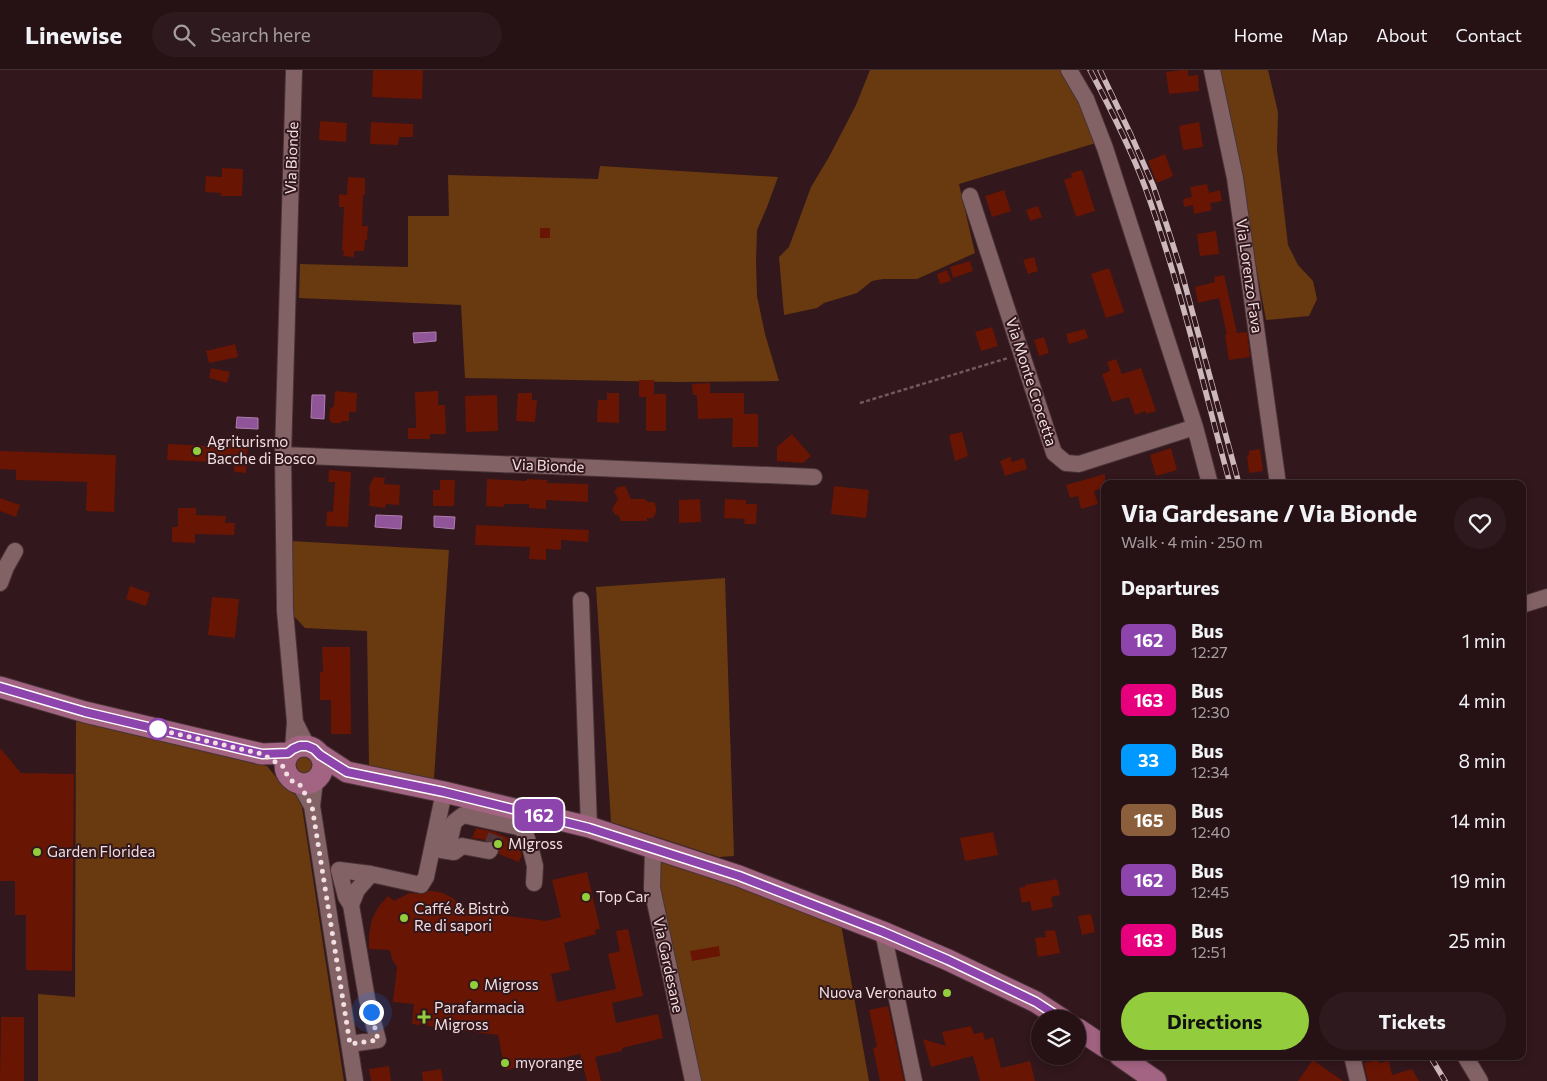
<!DOCTYPE html>
<html lang="en">
<head>
<meta charset="utf-8">
<style>
  body { margin:0; font-family:Commissioner,sans-serif; background:#2e1a1e; color:#f1f3f6; height:100vh; display:flex; flex-direction:column; font-size:19px; white-space:nowrap }
  * { box-sizing:border-box; margin:0 }
  p { font-size:16px; color:#a49da0 }
  .icon { flex:none; width:28px; height:28px; fill:none; stroke:currentColor; stroke-width:2; stroke-linecap:round; stroke-linejoin:round }
  .map { position:relative; flex:1; overflow:hidden }
  .sheet { position:absolute; left:1101px; top:410px; width:425px; height:580px; display:flex; flex-direction:column; background:#261115; border-radius:10px; box-shadow:0 2px 8px #0003,0 0 0 1px #423134 }
  .sheet>* { flex:none }
  .badge { padding:0 10px; border-radius:8px; font-size:18px; line-height:32px }
  .tools { position:absolute; left:1031px; top:940px; display:grid; gap:10px }
  .tools a { display:grid; place-items:center; width:55px; height:55px; border-radius:50%; background:#261115; box-shadow:0 2px 8px #0003,0 0 0 1px #423134; font-size:25px }
  .you { position:absolute; width:25px; height:25px; margin:-12px; border:4px solid #fff; border-radius:50%; background:#1a73e8; box-shadow:0 0 0 8px #1a73e833 }
  .map>.badge { position:absolute; translate:-50% -50%; box-shadow:0 0 0 2px #fff }
  h2 { padding:0 20px; font-size:19px; line-height:45px }
  .round { display:grid; place-items:center; flex:none; width:52px; height:52px; border-radius:26px; background:#2e1a1e }
  .summary { display:flex; align-items:center; justify-content:space-between; height:85px; padding:0 20px }
  h1 { font-size:24px; font-weight:700; line-height:38px }
  .primary-button { display:flex; gap:10px; margin-top:auto; padding:10px 20px }
  .primary-button a { flex:1; height:58px; border-radius:30px; background:#93cc3d; color:#111; font-size:20px; font-weight:700; line-height:58px; text-align:center }
  .primary-button a+a { background:#2e1a1e; color:#f1f3f6 }
  ul { padding:0; list-style:none }
  li { display:flex; align-items:center; gap:15px; height:60px; padding:0 20px }
  li div { flex:1 }
  li b { display:block; font-size:19px }
  li em { font-style:normal }
  li .badge { min-width:55px; font-weight:700; text-align:center }
  header { display:flex; align-items:center; gap:30px; box-sizing:border-box; height:70px; padding:0 25px; background:#261115; border-bottom:1px solid #423134 }
  header strong { font-size:24px }
  nav { display:flex; gap:28px; margin-inline-start:auto; font-size:18px }
  .search { width:350px; height:45px; background:#2e1a1e; display:flex; align-items:center; gap:12px; box-sizing:border-box; padding:0 18px; border-radius:28px; color:#a49da0; font-size:19px }
  .map>svg:first-child { display:block }
  .green { fill:#693a10 }
  .water { fill:#905598; stroke:#ad7eae }
  .building { fill:#691503 }
  .lines { fill:none; stroke-linecap:round; stroke-linejoin:round }
  .minor-tunnel { stroke:#4f353a; stroke-width:16; stroke-dasharray:16 8; stroke-linecap:butt }
  .minor-casing { stroke:#483336; stroke-width:18 }
  .major-casing { stroke:#483336; stroke-width:23 }
  .path { stroke:#71595d; stroke-width:2.5; stroke-dasharray:4 2.5; stroke-linecap:butt }
  .minor { stroke:#836266; stroke-width:16 }
  .major { stroke:#a36382; stroke-width:21 }
  .rail-casing { stroke:#ccb7ba; stroke-width:5.5 }
  .rail { stroke:#32171c; stroke-width:4; stroke-dasharray:11; stroke-linecap:butt }
  .line-casing { stroke:#fff; stroke-width:11 }
  .line { stroke:#8e44ad; stroke-width:8 }
  .walk { stroke:#f2dfe1; stroke-width:5; stroke-dasharray:0 9 }
  .poi-dot { fill:#93cc3d; stroke:#32171c; stroke-width:2 }
  .stop-dot { fill:#fff; stroke:#8e44ad; stroke-width:2.5 }
  .labels { text-anchor:middle; stroke-width:4; stroke-linejoin:round; paint-order:stroke }
  .street-label { font-size:15px; fill:#f2dfe1; stroke:#32171c }
  .poi-label { font-size:15px; fill:#f2dfe1; stroke:#32171c; text-anchor:start }
</style>
</head>
<body>
<header>
<strong>Linewise</strong>
<div class="search"><svg class="icon" aria-label="search" viewBox="0 0 24 24"><circle cx="10" cy="10" r="6"/><path d="M15 15l6 6"/></svg>Search here</div>
<nav><a>Home</a><a>Map</a><a>About</a><a>Contact</a></nav>
</header>
<div class="map">
<svg width="1547" height="1011" viewBox="0 0 1547 1011">
  <rect width="100%" height="100%" fill="#32171c"/>
  <path class="green" d="M870 0H1071L1106 70 959 114 975 183 917 209H883L872 211 857 223 824 233 817 238 784 245 779 187 789 177 811 117 829 87 856 35Z
    M1220 0H1268L1278 42 1277 80 1288 175 1298 195 1313 211 1317 229 1309 246 1266 250Z
    M600 96 778 107 767 137 757 160 756 191 757 226 765 264 779 311 676 312 465 308 461 235 299 228 300 194 408 197V146H449L448 105 598 109Z
    M291 471 449 480 434 709 369 696 367 561 305 558 290 542Z
    M725 508 734 786 719 787 611 752 596 517Z
    M76 647 267 696 286 719 296 725 302 737 344 1011H38V924L75 927Z
    M288 696a15 15 0 1 1 30 0a15 15 0 1 1-30 0Z
    M649 786 684 795 841 854 869 1011H699Z"/>
  <path class="water" d="M436 262V271L414 273 413 263Z
    M312 325H325L324 349 311 348Z
    M237 347 258 348V359L236 358Z
    M376 445 402 446 401 459 375 457Z
    M434 446 455 447 454 459 434 457Z"/>
  <path class="building" d="M373 0H423L422 29 372 27Z
    M1182 0H1188V6L1198 5 1199 21 1169 24 1166 2Z
    M320 51 347 53 346 72 319 70Z
    M371 52 413 54V67H399L398 75 370 74Z
    M1199 52 1203 77 1183 80 1179 56Z
    M1165 84 1173 106 1157 113 1148 91Z
    M222 98 243 99 242 126H221V123L205 122 206 106 222 107Z
    M1082 100 1095 141 1076 147 1064 110 1072 107 1071 103Z
    M348 107 365 108V125H363L362 156H368L367 170H365L364 181H354V187L343 186 344 181H342L344 137H339V124L347 125Z
    M1207 114 1209 123 1220 120 1222 131 1210 133 1212 140 1194 144 1193 135 1184 137 1183 129 1192 127 1190 117Z
    M1004 120 1011 141 992 147 985 126Z
    M1038 136 1042 147 1030 151 1026 140Z
    M540 158H550V168H540Z
    M1216 161 1219 184 1200 186 1197 164Z
    M1034 187 1038 201 1028 204 1023 190Z
    M970 191 973 201 953 208 950 197Z
    M1109 198 1124 242 1106 248 1091 204Z
    M947 200 951 211 940 214 937 204Z
    M1224 205 1237 263 1247 262 1250 287 1229 290 1225 265H1227L1219 228 1198 233 1195 217 1215 212 1214 207Z
    M992 257 998 276 981 281 975 262Z
    M1085 259 1088 268 1069 274 1066 264Z
    M1044 267 1049 283 1039 286 1034 270Z
    M235 274 238 287 209 293 206 281Z
    M1116 289 1122 304 1141 298 1156 341 1146 344 1145 341 1135 345 1129 327 1112 332 1102 304 1110 301 1107 292Z
    M211 298 230 302 227 313 209 308Z
    M639 310H654V324H666V361H646V327H639Z
    M710 313V323H744V344H758V377H732L733 348 698 349 697 325H693L692 314Z
    M335 321 357 323 356 342H349V351H342L341 353H332L329 349 330 339 334 336Z
    M438 321V335H445L446 364H430V369H408V358H416L415 322Z
    M518 323H532V330H537L535 352 516 351Z
    M607 323H619V353L597 352 598 330H607Z
    M497 325 498 361 466 362 465 326Z
    M962 362 968 386 955 391 949 365Z
    M792 364 811 386 803 393 777 391V377Z
    M229 370H248L246 403 234 402V393L167 390 168 374 229 377Z
    M1171 378 1177 400 1156 406 1150 385Z
    M1260 379 1263 401 1249 403 1247 386 1249 385V381Z
    M0 381 116 385 114 442 86 441 87 412 16 410V400L0 399Z
    M1010 387 1012 392 1024 388 1027 399 1005 406 1000 391Z
    M329 400 351 402 348 457 326 456 327 441 333 442 335 412H328Z
    M1105 404V417L1094 421 1098 434 1081 439 1078 426 1070 428 1066 415Z
    M374 407 385 408 384 414 400 415 399 435 386 434 385 438 369 436 370 424 369 417Z
    M487 409 526 411 527 409 547 410V413L588 414V432L546 430V439L529 438V434H504V437L486 436Z
    M440 410H455L454 436H433V420H440Z
    M625 416 631 429H645L647 432H654L656 437V442L653 448H647V451H621L618 445H615L612 439 618 429 614 422 618 417Z
    M834 416 869 420 866 448 831 444Z
    M0 428 20 435 16 447 0 441Z
    M700 429 701 452 679 453V430Z
    M725 429 746 430V434H757L756 454H744L745 449 724 448Z
    M178 438H196V445L226 446 225 453H235L234 465 195 464V473L172 472V457H178Z
    M476 455 589 460 588 472 561 470V480L546 479V490L529 489 530 477 475 475Z
    M130 516 150 523 146 536 126 529Z
    M212 527 239 529 235 568 208 565Z
    M322 577H350L351 664H331V630H320V602H323Z
    M0 678 21 703 74 704 72 901 26 900V845H15V811H0Z
    M476 758 495 762 517 772 522 785 519 792 499 784V777L497 773 493 771 472 768Z
    M993 762 998 785 965 791 960 768Z
    M587 802 600 859 595 860 596 864 564 873 570 900 551 904 557 932 616 919 608 884 620 881 616 861 628 859 643 926 612 933 616 953 658 944 663 968 622 978V981L595 987 601 1011H587L580 984 505 1000 498 965 412 954 414 934 393 932 397 897 392 889 390 880 369 879V864L372 849 379 836 388 826 394 831 410 823 424 824 429 821H433L443 823 456 830 453 839 546 851 561 847 552 810Z
    M1057 809 1060 825 1051 827 1053 837 1032 841 1030 831 1022 833 1019 818 1025 817V815Z
    M1091 844 1095 862 1082 865 1078 846Z
    M1055 860 1060 883 1038 887 1035 868 1046 867 1045 861Z
    M719 876 720 886 692 891 690 881Z
    M888 936 891 950 904 1011H880L873 978 877 977 869 940Z
    M1 947H24V1011H0Z
    M971 956 974 964 983 962 985 970 993 967 1001 998 1030 991 1035 1011H980L973 986 931 997 923 969 946 976 942 962Z
    M1313 990 1327 1000 1343 1011H1298Z
    M1378 990 1379 993 1389 991 1392 1005 1412 999 1419 1011H1368L1364 993Z
    M389 996 391 1011H371L369 999Z
    M441 999 443 1011H423L422 1002Z"/>
  <g class="lines">
    <path class="minor-tunnel" d="M490 780 497 763"/>
    <g class="minor-casing">
      <path id="minor" d="M1069 0 1086 29 1105 78 1195 357 1210 414
        M1212 0 1235 108 1278 414
        M970 126 1054 383 1066 393 1079 394 1195 357
        M283 385 814 407
        M0 513 6 497 15 481
        M581 530 589 757
        M1522 535 1547 527
        M295 652 307 676
        M293 679 295 652 285 541 283 385 294 0
        M315 711 312 736 355 1011
        M300 715 312 736
        M653 778 652 818 693 1011
        M441 780 454 782 462 776 489 781 490 780
        M447 781 454 752 463 745 518 757 523 760 525 763 531 780 535 796 534 813
        M351 835 357 820 371 804
        M883 862 914 1011
        M350 974 378 970 367 929 351 835 346 827 339 800 371 804 421 815 426 807 444 722
        M1352 986 1358 1011
        M1465 986 1480 1011"/>
    </g>
    <g class="major-casing">
      <path id="major" d="M0 617 85 642 262 684 288 683
        M285 695a19 19 0 1 1 38 0a19 19 0 1 1-38 0Z
        M321 685 347 702 444 722 589 757 739 806 883 862 948 890 1036 932 1062 949
        M1078 959 1105 977
        M1120 986 1156 1011"/>
    </g>
    <path class="path" d="M860 333 1008 288"/>
    <use href="#minor" class="minor"/>
    <use href="#major" class="major"/>
    <g class="rail-casing">
      <path id="rail" d="M1090 0C1110 38 1130 77 1145 117 1180 213 1203 315 1230 414
        M1100 0 1131 65 1153 115 1167 156 1181 200 1239 414
        M1430 986 1445 1011"/>
    </g>
    <use href="#rail" class="rail"/>
  </g>
  <g class="lines">
    <g class="line-casing">
      <path id="line" d="M0 617 85 642 262 684 288 683 293 679 300 676H307L314 679 320 685 347 702 444 722 589 758 739 806 883 862 948 890 1036 932 1062 949"/>
    </g>
    <use href="#line" class="line"/>
    <path class="walk" d="M158 659H156L262 684 284 697 287 705 292 711 300 715 312 736 350 974 378 970 371 942"/>
  </g>
  <g class="poi-dot">
    <circle cx="197" cy="381" r="5"/>
    <circle cx="498" cy="774" r="5"/>
    <circle cx="37" cy="782" r="5"/>
    <circle cx="586" cy="827" r="5"/>
    <circle cx="404" cy="848" r="5"/>
    <circle cx="474" cy="915" r="5"/>
    <circle cx="947" cy="923" r="5"/>
    <path d="M421.5 939.5h5v5h5v5h-5v5h-5v-5h-5v-5h5z"/>
    <circle cx="505" cy="993" r="5"/>
  </g>
  <circle class="stop-dot" cx="158" cy="659" r="10"/>
  <g class="labels">
    <g class="street-label">
      <text transform="translate(292 88) rotate(-88)" y="5">Via Bionde</text>
      <text transform="translate(1249 206) rotate(82)" y="5">Via Lorenzo Fava</text>
      <text transform="translate(1031 312) rotate(72)" y="5">Via Monte Crocetta</text>
      <text transform="translate(548 396) rotate(2)" y="5">Via Bionde</text>
      <text transform="translate(668 895) rotate(78)" y="5">Via Gardesane</text>
    </g>
    <g class="poi-label">
      <text x="207" y="377">Agriturismo<tspan x="207" dy="17">Bacche di Bosco</tspan></text>
      <text x="508" y="779">MIgross</text>
      <text x="47" y="787">Garden Floridea</text>
      <text x="596" y="832">Top Car</text>
      <text x="414" y="844">Caffé &amp; Bistrò<tspan x="414" dy="17">Re di sapori</tspan></text>
      <text x="484" y="920">Migross</text>
      <text x="937" y="928" text-anchor="end">Nuova Veronauto</text>
      <text x="434" y="943">Parafarmacia<tspan x="434" dy="17">Migross</tspan></text>
      <text x="515" y="998">myorange</text>
    </g>
  </g>
</svg>
<div class="tools">
<a><svg class="icon" aria-label="layers" viewBox="0 0 24 24"><path d="M12 4l9 5-9 5-9-5zM3 14l9 5 9-5"/></svg></a>
</div>
<div class="you" style="left:371px;top:942px"></div>
<b class="badge" style="left:539px;top:745px;background:#8e44ad;color:#fff">162</b>
<section class="sheet">
<div class="summary"><div><h1>Via Gardesane / Via Bionde</h1><p>Walk · 4 min · 250 m</p></div><a class="round"><svg class="icon" aria-label="heart" viewBox="0 0 24 24"><path d="M12 20l-8-8c-3-5 5-10 8-4 3-6 11-1 8 4z"/></svg></a></div>
<h2>Departures</h2>
<ul>
<li><span class="badge" style="background:#8e44ad;color:#fff">162</span><div><b>Bus</b><p>12:27</p></div><em>1 min</em></li>
<li><span class="badge" style="background:#e6007e;color:#fff">163</span><div><b>Bus</b><p>12:30</p></div><em>4 min</em></li>
<li><span class="badge" style="background:#09f;color:#fff">33</span><div><b>Bus</b><p>12:34</p></div><em>8 min</em></li>
<li><span class="badge" style="background:#8b5e3c;color:#fff">165</span><div><b>Bus</b><p>12:40</p></div><em>14 min</em></li>
<li><span class="badge" style="background:#8e44ad;color:#fff">162</span><div><b>Bus</b><p>12:45</p></div><em>19 min</em></li>
<li><span class="badge" style="background:#e6007e;color:#fff">163</span><div><b>Bus</b><p>12:51</p></div><em>25 min</em></li>
</ul>
<div class="primary-button"><a>Directions</a><a>Tickets</a></div>
</section>
</div>
</body>
</html>
